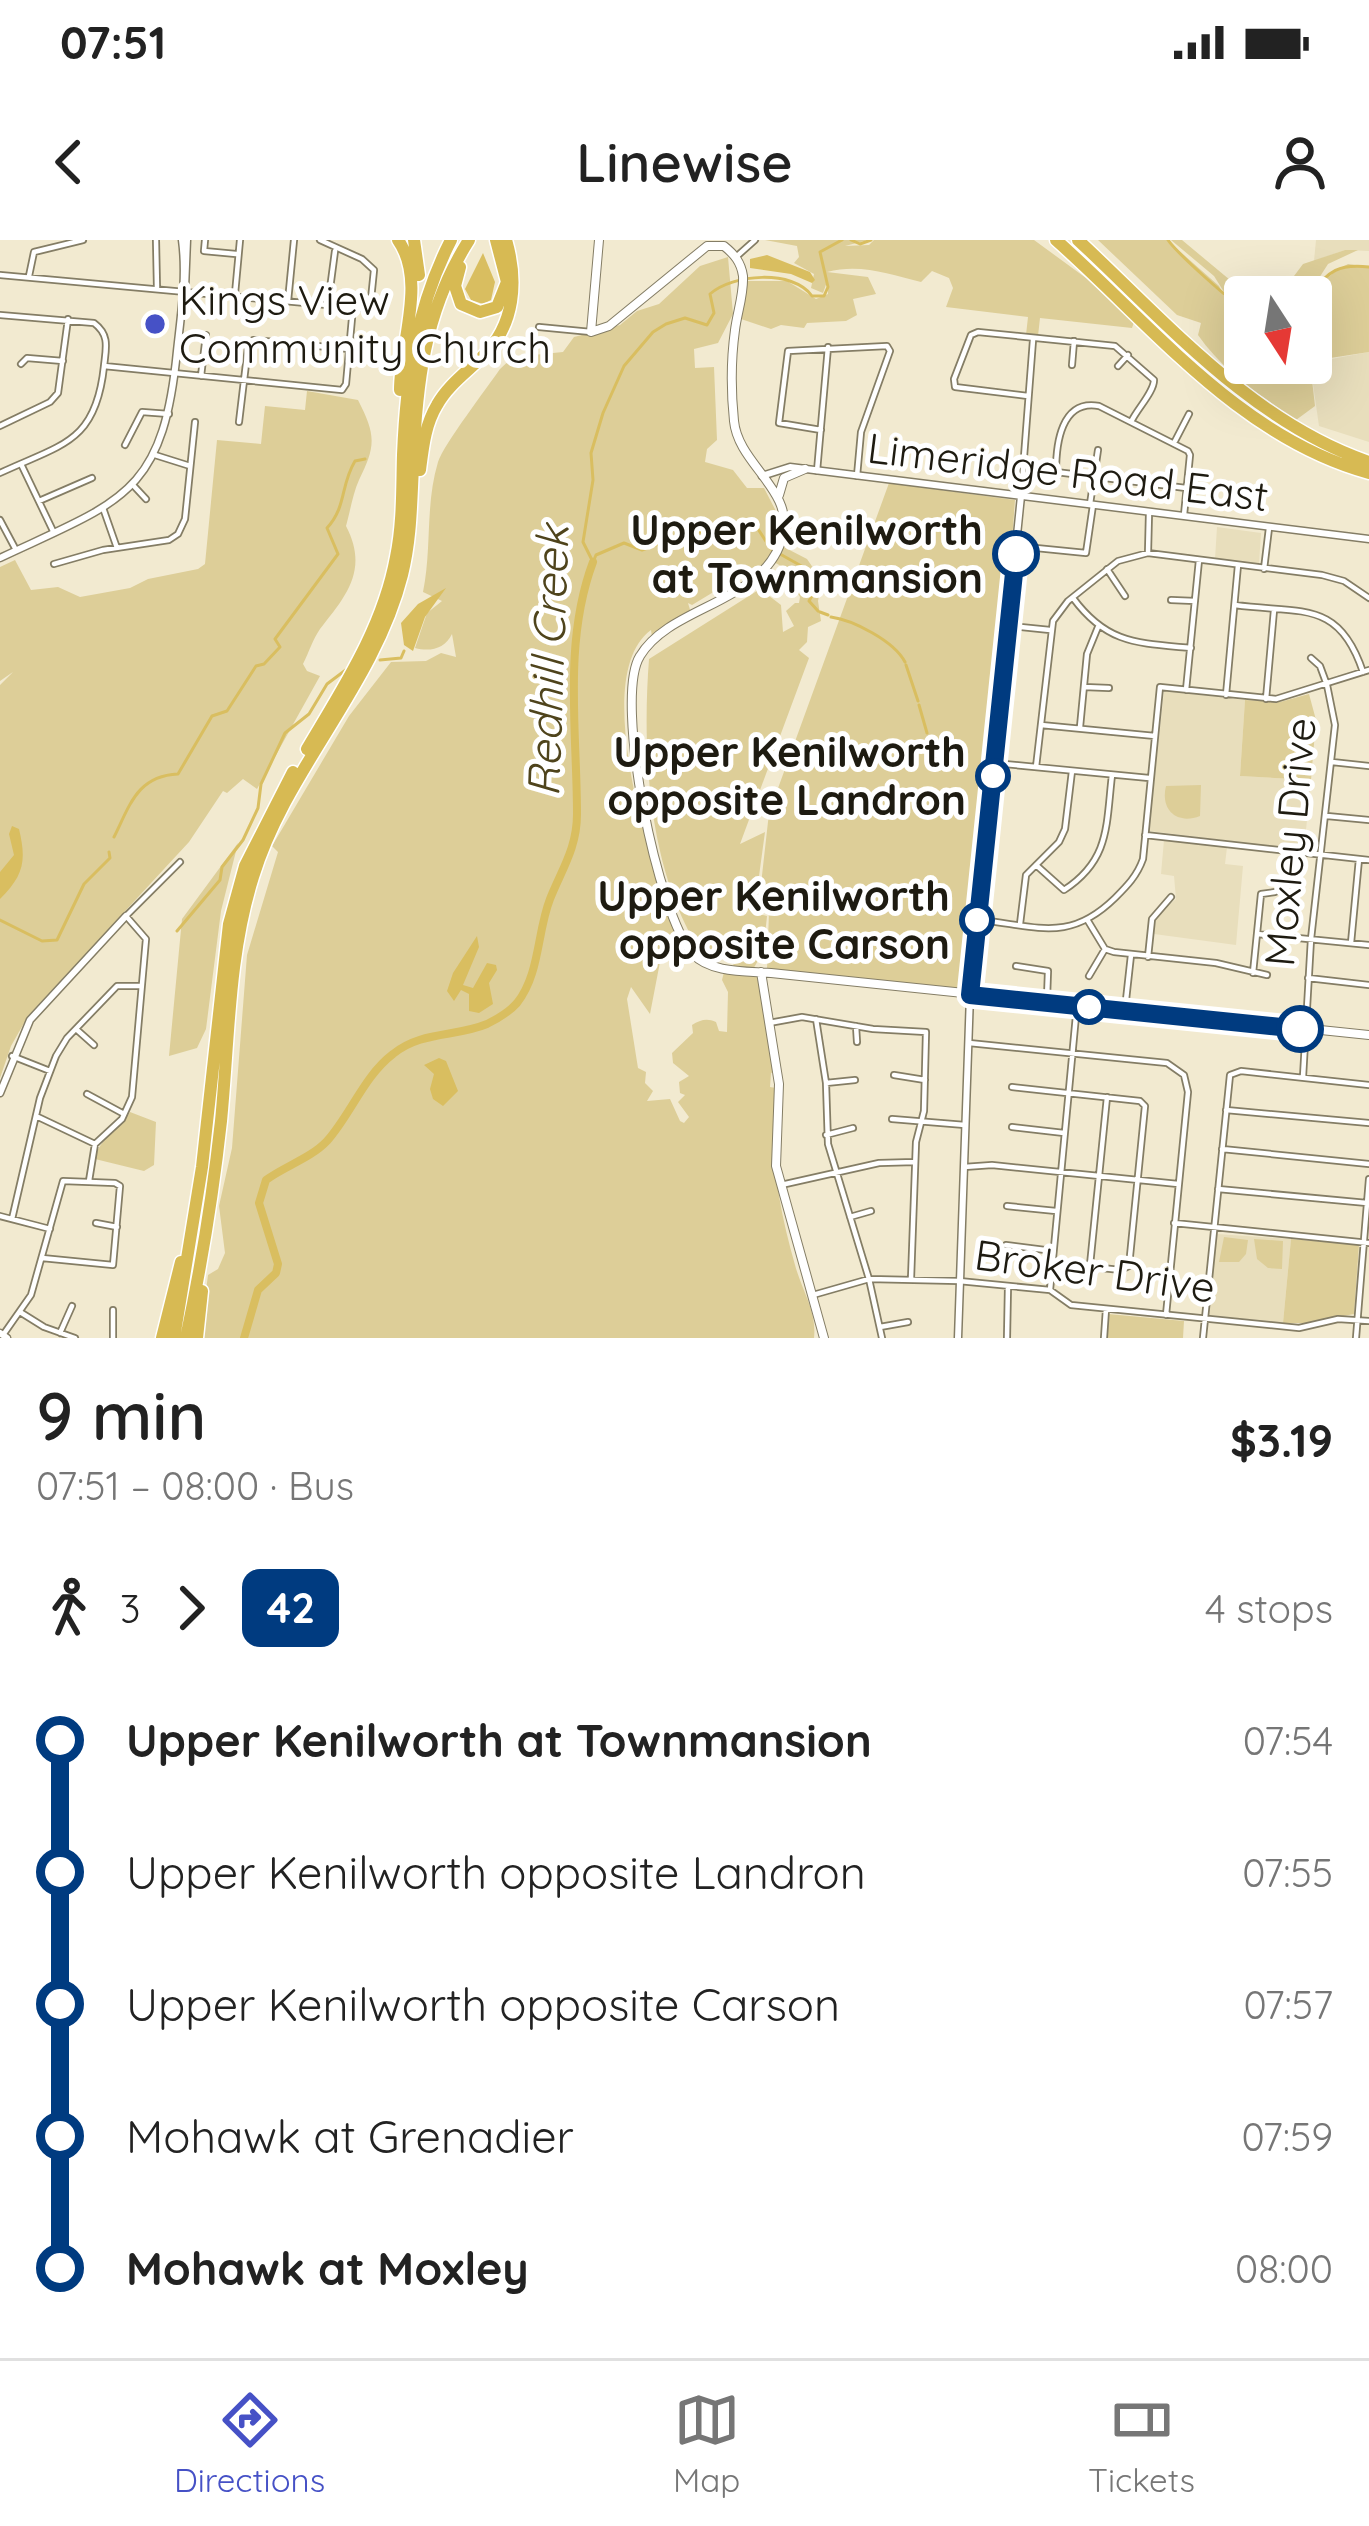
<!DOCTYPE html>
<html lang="en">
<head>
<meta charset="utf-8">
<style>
  body { margin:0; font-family:Quicksand,sans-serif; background:#f2f2f2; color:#222; height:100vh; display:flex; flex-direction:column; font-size:45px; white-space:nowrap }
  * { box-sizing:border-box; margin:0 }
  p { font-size:39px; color:#767676 }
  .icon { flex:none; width:66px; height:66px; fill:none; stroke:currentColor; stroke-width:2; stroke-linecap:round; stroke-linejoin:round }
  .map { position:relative; height:1098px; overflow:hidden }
  .side { display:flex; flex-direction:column; background:#fff; flex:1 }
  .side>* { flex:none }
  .badge { padding:0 24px; border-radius:18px; font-size:42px; line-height:78px }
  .needle { width:78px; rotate:168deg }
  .buttons { position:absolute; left:1224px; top:36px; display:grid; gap:24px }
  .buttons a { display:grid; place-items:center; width:108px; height:108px; border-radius:12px; background:#fff; box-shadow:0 12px 48px #0002; font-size:60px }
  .map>.badge { position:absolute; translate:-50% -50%; box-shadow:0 0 0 6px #fff }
  .legs { display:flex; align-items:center; gap:18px; height:132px; padding:0 36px; font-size:39px }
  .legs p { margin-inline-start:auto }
  .summary { display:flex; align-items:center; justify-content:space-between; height:204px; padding:0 36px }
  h1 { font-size:66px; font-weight:600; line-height:90px }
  ul { padding:0 36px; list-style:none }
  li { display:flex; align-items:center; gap:42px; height:132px; font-size:45px }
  li i { display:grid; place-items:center; width:18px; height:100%; margin:0 15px; background:currentColor }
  li i::after { content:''; width:30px; height:30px; margin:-15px; border:9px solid; border-radius:50%; background:#fff }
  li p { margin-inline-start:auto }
  li:first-child i { background:linear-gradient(#0000 50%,currentColor 0) }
  li:last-child i { background:linear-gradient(currentColor 50%,#0000 0) }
  .status { display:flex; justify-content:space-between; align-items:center; height:84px; padding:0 60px; background:#fff; direction:ltr }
  .status svg { height:33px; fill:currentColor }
  header { display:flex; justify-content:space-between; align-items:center; height:156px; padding:0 36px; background:#fff; font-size:54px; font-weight:600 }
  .menu { display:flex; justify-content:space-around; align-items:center; height:168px; border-top:3px solid #e0e0e0; background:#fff; font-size:33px; color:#767676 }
  .menu a { display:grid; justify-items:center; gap:6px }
  .menu .active { color:#4651c6 }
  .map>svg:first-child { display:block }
  .built { fill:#e8debc }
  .green { fill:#ddce98; fill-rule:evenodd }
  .water { fill:#d9be60 }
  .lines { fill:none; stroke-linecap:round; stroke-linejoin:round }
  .stream { stroke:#d9be60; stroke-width:3 }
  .river { stroke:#d9be60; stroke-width:8 }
  .minor-casing { stroke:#847d65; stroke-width:8 }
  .tertiary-casing { stroke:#847d65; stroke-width:9 }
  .secondary-casing { stroke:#847d65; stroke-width:10 }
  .motorway-casing { stroke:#fff; stroke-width:15 }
  .minor { stroke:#fff; stroke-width:4.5 }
  .tertiary { stroke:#fff; stroke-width:6 }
  .secondary { stroke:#fff; stroke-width:8 }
  .motorway { stroke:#d7ba53; stroke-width:12 }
  .line-1-casing { stroke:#fff; stroke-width:27 }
  .line-1 { stroke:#003b80; stroke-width:18 }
  .poi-dot { fill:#4651c6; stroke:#fff; stroke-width:4.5 }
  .stop-1-dot { fill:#fff; stroke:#003b80; stroke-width:6 }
  .labels { text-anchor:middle; stroke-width:10; stroke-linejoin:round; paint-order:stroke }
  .poi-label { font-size:42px; fill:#1e1b11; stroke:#fff; text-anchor:start }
  .street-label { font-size:42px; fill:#1e1b11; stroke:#fff }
  .stop-label { font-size:42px; font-weight:bold; fill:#1e1b11; stroke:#fff; text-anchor:end }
  .water-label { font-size:45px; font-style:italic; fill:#4f441c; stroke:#fff }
</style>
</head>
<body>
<div class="status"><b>07:51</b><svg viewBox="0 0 49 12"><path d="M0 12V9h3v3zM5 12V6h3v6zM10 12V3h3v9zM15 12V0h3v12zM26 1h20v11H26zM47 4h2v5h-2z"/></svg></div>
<header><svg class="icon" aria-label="back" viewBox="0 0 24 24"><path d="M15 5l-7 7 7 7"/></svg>Linewise<svg class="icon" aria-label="person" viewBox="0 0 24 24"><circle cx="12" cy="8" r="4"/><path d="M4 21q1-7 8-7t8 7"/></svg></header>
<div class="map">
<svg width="1369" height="1098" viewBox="0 0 1369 1098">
  <rect width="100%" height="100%" fill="#f2ead0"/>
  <path class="built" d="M1316 0H1369V11L1345 10 1314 21Z
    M1369 112V202L1319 186 1310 123Z
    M1217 287 1261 293 1259 324 1215 319Z
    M1164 451 1245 460 1240 536 1311 540 1304 610 1149 591Z
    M1164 600 1227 607 1225 624 1243 626 1236 705 1154 694 1156 676 1176 659 1174 636 1161 634Z
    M1217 994 1291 999 1283 1083 1209 1075Z"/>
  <path class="green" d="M765 0H868L845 6 869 5 874 0H1034L1086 38 1134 82 1132 88 1040 78 1038 96 1026 95 1028 77 946 67 953 48 949 38 932 31 921 42C889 34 860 23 827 32L868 37 876 54 853 59 857 75 846 81 807 83 804 88 781 85 771 89 741 79 747 41H787L816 59 828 54V39L823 53 811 48 814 34 794 23 799 17 797 6Z
    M1098 0H1167L1219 46 1227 62 1245 69V123H1310L1315 166 1296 180C1260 156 1223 131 1198 95L1201 83 1177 75Z
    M1171 0H1182L1230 40 1231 47 1253 57H1245V65L1229 60 1214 36Z
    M1345 10H1358L1328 24 1307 57H1272L1280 42 1294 36 1303 24Z
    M728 17 733 74 718 103 694 109 695 128 714 127 717 200 707 209 705 222 733 230 747 248H764L778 275 776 303 807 319 822 341 818 361 821 381 808 387 807 402 799 410 809 418 740 604 765 592 754 673 767 676C765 696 763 718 750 733L759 738 774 832 771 833 770 847 776 848C769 912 778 965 795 1025 802 1051 817 1071 814 1098H200L208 1035 218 1029 225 1013 219 966 232 908 247 715 278 612 272 606 349 476 391 422 426 421 441 413 456 417 452 394C445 409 430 412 415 408L427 373 442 361 423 352C432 309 425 265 438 222 444 204 487 148 500 129L513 117 563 112 574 97 620 85 637 71 659 64 700 26ZM772 321 781 326 800 357 799 363H795L786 371 794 386 783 392 781 365 760 349 649 419C642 512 648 628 699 709L733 718 734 734 724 732 722 740 728 752 727 792 719 791 716 782C707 778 700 780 692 785L693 793 672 813 673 823 689 836 679 842 680 853 685 855 678 862 689 877 684 883 680 881 670 859 647 861 653 851 645 843 646 832 638 828 627 759 631 747 650 774 660 722 668 717 681 723 686 722C661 657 584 439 651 390L652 397 691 373 688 363 692 365 750 330Z
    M1348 24 1369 27V112L1311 121C1311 74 1301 49 1348 24Z
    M307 151 358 160C376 195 376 206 359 240 353 253 350 272 346 286 369 330 346 356 320 389 313 399 309 412 303 424L307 431 320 436 257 549 243 539 227 553 223 551 189 602 28 776 11 806 0 838V445L13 432 0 441V327L15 320 31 350 58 347 80 357 130 348 148 339 198 329 205 324 217 200 261 204 265 166 305 170Z
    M889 243 1015 260 1005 395 966 750 767 729 769 672 758 671 769 573Z
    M1309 454 1316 480 1311 540 1240 536 1245 460 1280 462Z
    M1201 545 1200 576C1177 585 1160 570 1166 546Z
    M238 603 221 671 206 789 197 808 169 816 182 679Z
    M130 872 156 882 154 925 144 931 95 919C99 898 119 890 130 872Z
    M1224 997 1248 1000 1246 1014 1239 1022H1219Z
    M1254 999 1283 1001 1282 1029 1268 1028 1257 1019Z
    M1291 999 1359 1005 1354 1074 1307 1083H1283Z
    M1108 1074 1184 1081 1183 1098H1106Z"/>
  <path class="water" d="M483 13 495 42 491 60 483 64 471 60 465 49Z
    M767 15 810 32 815 40 812 43 791 34 750 28V19Z
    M446 348 425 377 413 411 404 405 401 383 418 364Z
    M12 586 19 589C27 622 23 636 0 659V632L14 615 9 594Z
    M477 696 479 707 463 745 473 748 487 723 496 725 497 730 489 743 493 764 479 773 469 771V754L461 750 454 761 447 751 453 733Z
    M439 818 446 821 458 851 443 866 433 859 430 849 434 834 424 825Z"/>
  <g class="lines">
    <path class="stream" d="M851 0 860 4 871 0
      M1168 0C1176 12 1234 65 1245 69
      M1307 57C1329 33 1335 23 1369 27
      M818 371 809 361 817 347 805 328 771 309 756 286C745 283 731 285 723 295L693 291 642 310 624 303 596 315 593 322 583 302 593 240 591 213 603 173 624 126 653 92 666 84 685 78 707 85 714 73 710 54C732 34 793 29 812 56H824L828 47 820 12 842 0
      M820 372 828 375
      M831 377C853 380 894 401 905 422
      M380 420 401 418 404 411
      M906 425 918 461
      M919 465 927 493
      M114 597C130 565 137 536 178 534L212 476 227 471 256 426 264 424 280 407 275 399 338 314 327 288C347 266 340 246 355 221L365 219
      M0 680 42 701 57 700 84 644 110 618 109 612
      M177 691 220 640 222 627 243 600 258 568 261 544 285 493 309 474 327 444 347 429"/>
    <path class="river" d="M244 1098 258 1050 276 1033 278 1024 259 963 266 940C285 926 311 918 327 901 351 874 364 836 393 814 421 791 456 797 487 784 497 779 510 771 517 763 540 734 537 692 550 659 562 629 577 608 577 574 577 491 563 402 593 322"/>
    <g class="minor-casing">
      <path id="minor" d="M156 0 157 48
        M205 0 204 11 236 14
        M736 17 755 0
        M0 35 370 69 374 30 362 19 320 0
        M29 36 34 12 83 0
        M235 54 240 0
        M288 61 294 0
        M328 64 335 11
        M0 75 94 83C110 95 106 108 104 126 96 203 62 204 0 233
        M539 87 591 92
        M21 124 27 118 63 121
        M1072 125 1074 101
        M104 126 342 150 346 144 353 67
        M1118 126 1128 115
        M201 136 206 95
        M1028 156 955 147 954 139 971 95 978 92 1115 106 1154 140C1154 152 1137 169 1131 182
        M239 182 248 107 253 100 349 109
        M0 186 50 162 58 153 68 79
        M821 190 779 183 788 111 887 106 890 111 861 192 857 236
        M1175 201 1189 174
        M125 205 142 172 169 174
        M155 215 190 226
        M21 224 54 293
        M817 231 828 107
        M132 244 146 259
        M1021 256 1033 100
        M39 261 92 238
        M1090 264 1098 210
        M103 268 117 308
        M1184 275 1190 215 1188 211 1099 166C1061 159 1056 204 1056 232L1186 248
        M0 280 16 310
        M1016 306 1086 313 1093 265
        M1148 313 1149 273
        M54 324 103 310 169 300 178 294 185 279 195 182
        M1107 329 1125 356
        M1264 329 1269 288
        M1073 358C1107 404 1137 403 1191 408
        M1171 360 1195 361
        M1235 365C1301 374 1339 359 1363 432
        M1010 386 1050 390
        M1084 447 1109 448
        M1186 450 1199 320
        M1226 455 1238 325
        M1266 459 1274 370
        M1041 485 1155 496
        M1080 487 1087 414 1098 387
        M1332 522 1369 526
        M994 523 1149 538
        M1036 527 1053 381 1068 361 1118 321 1148 313 1322 335 1344 341 1369 358
        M1327 576 1369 580
        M1145 595 1369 620
        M1036 625 1064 650C1110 620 1106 586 1112 535
        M979 680C1038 686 1069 703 1115 658 1127 646 1137 636 1143 619L1160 447 1276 459 1369 430
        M1088 681 1105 709 1114 712 1216 723 1267 735
        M1020 684 1026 635 1059 602 1065 589 1072 531
        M1257 694 1369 705
        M1351 703 1359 619
        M1148 717 1152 679 1171 657
        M1016 726 1048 731 1047 758
        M1253 733 1261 654 1275 652
        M1089 736 1105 709
        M1308 738 1369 745
        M1125 769 1131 715
        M816 779 826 843 828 904 869 1039 882 1098
        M769 783 802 777 873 789 926 792 924 871 916 902 911 1039
        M856 786 857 802
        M76 789 94 805
        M969 803 1167 823 1184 835 1188 852 1166 1075
        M12 816 50 831
        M894 835 925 840
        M1303 837 1311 699 1335 485 1327 445 1320 426 1311 418
        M826 843 855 840
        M1012 847 1140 861 1145 866 1129 1026 1121 1030 1052 1023
        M87 854 124 874
        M1226 870 1369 883
        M36 876 95 904
        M892 879 965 885
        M1012 887 1064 893
        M826 895 853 888
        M1222 909 1369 924
        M964 927 992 925 1178 944
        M89 941 95 904 122 879 132 857 146 699 126 676 180 622
        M781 945 879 923 915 922
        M1218 949 1367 963
        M1007 966 1056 971
        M0 976 50 989
        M850 977 871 971
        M12 979 40 858 56 816 67 798 117 746H141
        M96 983 117 987
        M1174 983 1369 1003
        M1006 1005 1053 1011
        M1090 1025 1107 857
        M1050 1050 1077 765
        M813 1055 869 1039 959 1041 1050 1050 1071 1065 1299 1088 1338 1079 1369 1081
        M113 1070V1098
        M20 1072 44 1087 75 1098
        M880 1087 908 1082
        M60 1093 72 1066
        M3 1095 31 1055 63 941 115 943 120 946 113 1025 42 1018
        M1007 1098 1008 1046
        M1104 1098 1106 1069
        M1203 1098 1230 835 1241 831 1369 845
        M1356 1098 1369 939"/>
    </g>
    <g class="tertiary-casing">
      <path id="tertiary" d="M185 49 187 0
        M762 236 790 227 1369 299
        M0 318C121 261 163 256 177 111 181 74 187 37 182 0
        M0 853 30 780 126 676
        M0 1093 7 1098
        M958 1098 970 755 1021 256"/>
    </g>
    <g class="secondary-casing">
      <path id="secondary" d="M599 0 591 92 609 86 707 6H724C734 14 741 22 743 36 744 54 737 73 735 90 731 119 731 152 734 181 738 224 794 250 783 295 766 364 671 364 640 416 613 459 658 677 693 714 710 733 747 731 771 733L1369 795
        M779 255 784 238 805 229
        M761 732 779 844 776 926 824 1098"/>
    </g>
    <g class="motorway-casing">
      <path id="motorway" d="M398 0C427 41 400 102 400 150
        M414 0 419 35
        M1056 0C1152 85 1240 198 1369 233
        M1078 0C1166 82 1252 182 1369 222
        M460 27 455 46 461 64 480 72 497 67 507 42 496 0
        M420 230C423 207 425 185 437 165 448 145 467 132 483 116 515 85 518 41 506 0
        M307 509C343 448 383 388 396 317 403 283 402 249 403 215 406 140 416 68 451 0
        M162 1098 181 1022
        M174 1098 202 927 229 684 245 626 293 532
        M186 1098C201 1027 213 954 221 881 229 800 228 716 253 637 286 529 374 446 402 335 411 299 411 264 413 227 416 145 424 71 469 0
        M197 1098 202 1051"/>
    </g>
    <use href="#minor" class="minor"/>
    <use href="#tertiary" class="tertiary"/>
    <use href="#secondary" class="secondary"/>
    <use href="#motorway" class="motorway"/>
  </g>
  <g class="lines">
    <g class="line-1-casing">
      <path id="line-1" d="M1016 314 970 755 1300 789"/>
    </g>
    <use href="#line-1" class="line-1"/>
  </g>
  <circle class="poi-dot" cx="155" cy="84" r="12"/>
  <g class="stop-1-dot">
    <circle cx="1016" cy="314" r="21"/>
    <circle cx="993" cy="536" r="15"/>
    <circle cx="977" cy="680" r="15"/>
    <circle cx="1089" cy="767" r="15"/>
    <circle cx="1300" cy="789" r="21"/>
  </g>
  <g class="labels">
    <g class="poi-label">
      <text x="179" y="75">Kings View<tspan x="179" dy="48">Community Church</tspan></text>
    </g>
    <g class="street-label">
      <text transform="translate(1068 232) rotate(7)" y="15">Limeridge Road East</text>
      <text transform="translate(1290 602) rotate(-85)" y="15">Moxley Drive</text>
      <text transform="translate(1095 1031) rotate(8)" y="15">Broker Drive</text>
    </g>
    <g class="stop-label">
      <text x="983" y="305">Upper Kenilworth<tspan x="983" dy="48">at Townmansion</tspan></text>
      <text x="966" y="527">Upper Kenilworth<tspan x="966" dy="48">opposite Landron</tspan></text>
      <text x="950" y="671">Upper Kenilworth<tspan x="950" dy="48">opposite Carson</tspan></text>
    </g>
    <g class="water-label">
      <text transform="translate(548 421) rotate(-88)" y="16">Redhill Creek</text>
    </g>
  </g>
</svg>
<div class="buttons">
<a><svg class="needle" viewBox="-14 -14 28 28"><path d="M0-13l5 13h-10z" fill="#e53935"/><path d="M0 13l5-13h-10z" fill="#767676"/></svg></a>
</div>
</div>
<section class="side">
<div class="summary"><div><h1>9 min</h1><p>07:51 – 08:00 · Bus</p></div><b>$3.19</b></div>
<div class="legs"><svg class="icon" aria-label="walk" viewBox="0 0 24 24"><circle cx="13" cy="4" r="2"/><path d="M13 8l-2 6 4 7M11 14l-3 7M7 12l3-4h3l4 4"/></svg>3<svg class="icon" aria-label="forward" viewBox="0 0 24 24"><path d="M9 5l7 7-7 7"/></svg><b class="badge" style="background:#003b80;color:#fff">42</b><p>4 stops</p></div>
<ul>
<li><i style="color:#003b80"></i><b>Upper Kenilworth at Townmansion</b><p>07:54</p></li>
<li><i style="color:#003b80"></i><span>Upper Kenilworth opposite Landron</span><p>07:55</p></li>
<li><i style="color:#003b80"></i><span>Upper Kenilworth opposite Carson</span><p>07:57</p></li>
<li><i style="color:#003b80"></i><span>Mohawk at Grenadier</span><p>07:59</p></li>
<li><i style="color:#003b80"></i><b>Mohawk at Moxley</b><p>08:00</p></li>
</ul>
</section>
<nav class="menu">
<a class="active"><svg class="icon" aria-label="directions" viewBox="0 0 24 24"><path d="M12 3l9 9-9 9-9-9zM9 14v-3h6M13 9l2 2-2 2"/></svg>Directions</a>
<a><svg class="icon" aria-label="map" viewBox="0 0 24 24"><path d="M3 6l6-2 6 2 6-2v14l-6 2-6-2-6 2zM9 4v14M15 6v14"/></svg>Map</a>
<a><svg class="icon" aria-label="tickets" viewBox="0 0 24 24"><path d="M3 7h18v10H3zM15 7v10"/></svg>Tickets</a>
</nav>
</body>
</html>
